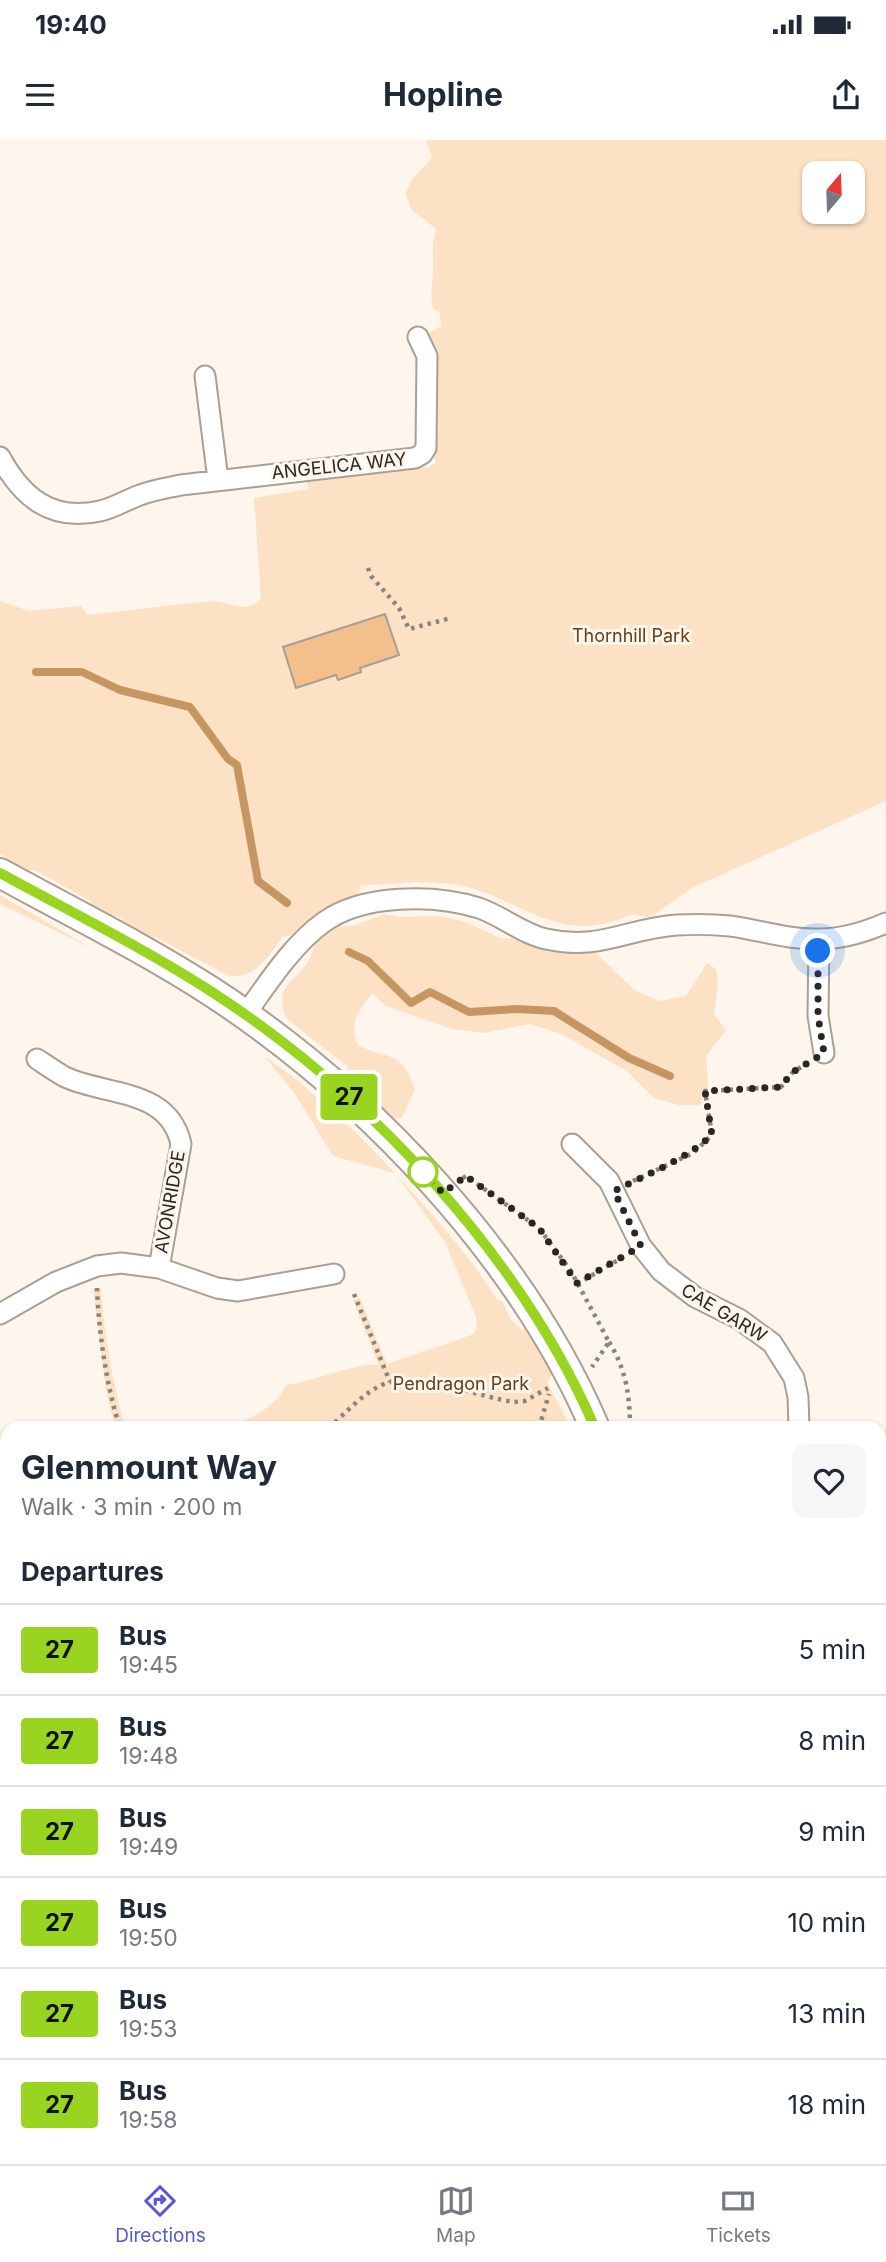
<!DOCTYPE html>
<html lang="en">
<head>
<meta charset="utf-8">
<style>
  body { margin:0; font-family:Inter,sans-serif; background:#f6f6f7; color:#1f2937; height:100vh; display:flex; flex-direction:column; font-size:26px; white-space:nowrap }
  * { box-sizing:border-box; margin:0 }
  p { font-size:23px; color:#747a83 }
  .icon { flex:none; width:38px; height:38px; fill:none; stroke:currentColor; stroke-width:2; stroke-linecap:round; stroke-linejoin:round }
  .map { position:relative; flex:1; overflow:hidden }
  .panel { position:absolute; left:0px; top:1281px; width:887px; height:744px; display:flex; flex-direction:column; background:#fff; border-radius:21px 21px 0 0; box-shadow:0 2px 5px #0004 }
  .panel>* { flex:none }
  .badge { padding:0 14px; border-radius:5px; font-size:24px; line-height:46px }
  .needle { width:46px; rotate:19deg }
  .buttons { position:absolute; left:802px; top:21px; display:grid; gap:14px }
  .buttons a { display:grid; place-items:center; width:63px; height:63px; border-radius:14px; background:#fff; box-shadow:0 2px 5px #0004; font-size:35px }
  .you { position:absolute; width:35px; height:35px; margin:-18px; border:5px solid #fff; border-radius:50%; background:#1a73e8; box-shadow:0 0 0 10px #1a73e833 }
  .map>.badge { position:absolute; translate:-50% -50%; box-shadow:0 0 0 4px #fff }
  h2 { padding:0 21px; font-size:26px; line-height:63px }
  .round { display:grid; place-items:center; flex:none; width:74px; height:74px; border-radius:14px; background:#f6f6f7 }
  .overview { display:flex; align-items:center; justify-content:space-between; height:119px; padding:0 21px }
  h1 { font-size:33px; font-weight:700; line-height:52px }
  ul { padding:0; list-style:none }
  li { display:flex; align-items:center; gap:21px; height:91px; padding:0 21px; border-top:2px solid #e0e1e3 }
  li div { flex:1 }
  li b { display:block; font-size:26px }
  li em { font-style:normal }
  li .badge { min-width:77px; font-weight:700; text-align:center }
  .status { display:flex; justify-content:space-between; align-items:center; height:49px; padding:0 35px; background:#fff; direction:ltr }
  .status svg { height:19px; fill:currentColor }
  header { display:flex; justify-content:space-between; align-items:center; height:91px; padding:0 21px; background:#fff; font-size:32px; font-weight:700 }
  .tabs { display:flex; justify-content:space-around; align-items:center; height:98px; border-top:2px solid #e0e1e3; background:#fff; font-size:19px; color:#747a83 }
  .tabs a { display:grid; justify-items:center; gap:4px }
  .tabs .selected { color:#5759d0 }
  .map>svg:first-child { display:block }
  .built { fill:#fae9d7 }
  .green { fill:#fde1c4; fill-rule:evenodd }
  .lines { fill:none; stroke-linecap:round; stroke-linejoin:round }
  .stream { stroke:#c69662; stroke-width:8 }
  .building { fill:#f3c08b; stroke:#a89e93; stroke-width:2 }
  .street-casing { stroke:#a99f94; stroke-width:23 }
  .secondary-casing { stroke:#a99f94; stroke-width:32 }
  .path { stroke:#8b847e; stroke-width:4.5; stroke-dasharray:3.5 5; stroke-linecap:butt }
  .street { stroke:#fff; stroke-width:19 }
  .secondary { stroke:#fff; stroke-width:28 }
  .line-casing { stroke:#fff; stroke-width:16 }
  .line { stroke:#99d420; stroke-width:10 }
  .walk { stroke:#2a2622; stroke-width:7; stroke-dasharray:0 12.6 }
  .stop-dot { fill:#fff; stroke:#99d420; stroke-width:3.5 }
  .labels { text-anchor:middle; stroke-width:6; stroke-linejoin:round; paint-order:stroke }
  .street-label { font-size:18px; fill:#2a2622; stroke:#fef5ec }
  .park-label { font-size:18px; fill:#624118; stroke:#fef5ec }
</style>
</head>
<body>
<div class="status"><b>19:40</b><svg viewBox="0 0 49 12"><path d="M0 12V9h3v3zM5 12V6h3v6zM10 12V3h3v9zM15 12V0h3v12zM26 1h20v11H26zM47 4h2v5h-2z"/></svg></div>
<header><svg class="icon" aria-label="menu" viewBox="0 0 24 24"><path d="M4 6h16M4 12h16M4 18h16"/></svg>Hopline<svg class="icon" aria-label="share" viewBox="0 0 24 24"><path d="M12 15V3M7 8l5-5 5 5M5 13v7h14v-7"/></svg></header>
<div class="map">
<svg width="886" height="2024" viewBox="0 0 886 2024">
  <rect width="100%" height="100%" fill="#fef5ec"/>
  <path class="built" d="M7 1436V1608L0 1609V1439Z"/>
  <path class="green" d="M426 0H886V661L692 748 651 777C644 778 637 774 631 775 627 775 624 778 621 779 609 783 596 786 584 786 541 786 508 757 467 747 432 739 395 743 360 746L359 755 328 777 343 787 356 785 384 774 401 777 438 776 463 781 503 799 512 798 596 813 634 850 660 861 686 856 707 823 716 829 718 843 714 874 726 890 706 916 708 946 700 965H679L654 958 627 931 561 894 530 884 484 893 452 889 386 866 372 853C359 872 348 881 358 905 390 922 400 907 415 949L402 978 386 980 346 940 348 927 287 879C271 843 298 843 310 818 313 814 313 806 314 801L300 793 283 797C268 816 256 839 229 836L155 797 151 800 131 789 121 778 94 770 90 761 37 731 27 730 0 714V461L29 471 81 466 87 475 201 462C206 462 213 461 218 462 236 464 248 474 261 458L254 358 308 349 307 340 411 326 429 328 436 322 424 297 427 195 441 186 440 173 433 169C429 151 434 140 433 123 433 111 432 102 436 89L412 70 405 53 413 38 432 18ZM814 33H852V72H814Z
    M0 755 93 809 0 764Z
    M264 916C321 955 368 1003 414 1054 444 1088 473 1121 497 1159L502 1161 511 1180 522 1190 530 1186 553 1233 547 1242 571 1288H227C250 1278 275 1269 286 1245 318 1240 346 1226 378 1224L353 1160 360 1158 387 1224 474 1194 477 1188 476 1177 445 1102 395 1033 333 1016 295 954Z
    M101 1148C104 1196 113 1242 125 1288H115L106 1250 93 1149Z
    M7 1409V1458L3 1478H0V1412Z
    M0 1512 2 1516 6 1517 7 1521V1560L0 1568Z
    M0 1607 7 1608V1851L0 1850Z
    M248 2018H289L291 2024H251Z"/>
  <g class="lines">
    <path class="stream" d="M36 532H82L120 550 190 567 228 619 237 625 258 741 287 763
      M349 812 368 821 411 863 430 852 469 872 517 869 554 871 629 918 670 936"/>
  </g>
  <path class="building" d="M385 474 399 515 360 528 361 532 338 540 336 535 296 548 283 507Z"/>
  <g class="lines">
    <g class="street-casing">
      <path id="street" d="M205 236 218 340
        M0 317C22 357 51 382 100 371 114 368 126 360 140 355 153 350 167 348 181 345L415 318 422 314 426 308 427 216 418 197
        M819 800 818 876 824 913
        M245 875C268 843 292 805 324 782 363 754 434 754 479 768 502 776 523 794 546 799 600 811 628 788 677 785 695 784 712 784 730 786 760 790 789 800 819 799 843 799 865 792 886 783
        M37 919C46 925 56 932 65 937 106 956 169 948 181 1004L159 1128
        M572 1004 609 1041 641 1106 661 1131 695 1157 739 1179 772 1203 794 1238 798 1257 799 1288
        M0 1174 56 1142 97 1126 121 1123 159 1128 217 1148 238 1151 334 1134
        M880 1313 886 1316
        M880 1536 886 1535
        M0 1964 7 1966
        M98 2018 103 2024
        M415 2018 443 2024
        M485 2024 544 2018"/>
    </g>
    <g class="secondary-casing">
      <path id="secondary" d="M0 733C71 772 144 808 212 852 368 954 521 1115 595 1288
        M880 1848 886 1854"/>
    </g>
    <path class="path" d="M368 428 371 436 399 468 409 489 451 478
      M463 1038 466 1036 539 1088 571 1131 609 1202 592 1227
      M633 1041 693 1013 712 995 705 951 781 947 793 932 808 923
      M577 1144 625 1116
      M97 1148C99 1194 106 1244 120 1288
      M354 1154 390 1242
      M609 1202C626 1229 630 1256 630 1288
      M329 1288C346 1273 367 1248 390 1242 424 1234 479 1257 514 1262L525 1261 548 1248
      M539 1288 549 1254
      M0 1420 7 1418
      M0 1804 7 1810
      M266 2018 269 2024"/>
    <use href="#street" class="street"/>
    <use href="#secondary" class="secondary"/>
  </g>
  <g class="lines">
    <g class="line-casing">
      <path id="line" d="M0 733C71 772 144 808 212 852 368 953 521 1116 595 1288"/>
    </g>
    <use href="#line" class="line"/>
    <path class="walk" d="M423 1032 443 1053 466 1036 539 1088 577 1143 641 1106 614 1051C647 1034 685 1020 712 995L705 951 780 947 793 932 824 913 818 876V811"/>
  </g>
  <circle class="stop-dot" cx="423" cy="1032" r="14"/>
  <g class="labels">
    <g class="street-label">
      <text transform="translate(339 326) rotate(-6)" y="6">ANGELICA WAY</text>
      <text transform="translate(170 1062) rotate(-80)" y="6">AVONRIDGE</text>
      <text transform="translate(724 1173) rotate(31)" y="6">CAE GARW</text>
    </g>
    <g class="park-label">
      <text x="631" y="502">Thornhill Park</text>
      <text x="461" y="1250">Pendragon Park</text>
    </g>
  </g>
</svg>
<div class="buttons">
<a><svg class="needle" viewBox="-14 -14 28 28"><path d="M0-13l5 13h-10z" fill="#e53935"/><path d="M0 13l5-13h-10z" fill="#747a83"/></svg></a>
</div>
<div class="you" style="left:818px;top:811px"></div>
<b class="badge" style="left:349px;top:957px;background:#99d420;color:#111">27</b>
<section class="panel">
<div class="overview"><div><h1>Glenmount Way</h1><p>Walk · 3 min · 200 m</p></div><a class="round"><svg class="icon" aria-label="heart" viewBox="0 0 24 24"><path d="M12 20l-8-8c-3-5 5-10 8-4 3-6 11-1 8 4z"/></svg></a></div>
<h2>Departures</h2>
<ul>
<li><span class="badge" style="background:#99d420;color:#111">27</span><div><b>Bus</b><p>19:45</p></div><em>5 min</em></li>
<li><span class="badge" style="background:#99d420;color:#111">27</span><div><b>Bus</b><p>19:48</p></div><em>8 min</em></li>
<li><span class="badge" style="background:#99d420;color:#111">27</span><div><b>Bus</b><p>19:49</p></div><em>9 min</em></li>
<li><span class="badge" style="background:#99d420;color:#111">27</span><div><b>Bus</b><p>19:50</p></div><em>10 min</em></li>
<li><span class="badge" style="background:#99d420;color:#111">27</span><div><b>Bus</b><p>19:53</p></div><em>13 min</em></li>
<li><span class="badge" style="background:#99d420;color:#111">27</span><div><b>Bus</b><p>19:58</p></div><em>18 min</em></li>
</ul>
</section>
</div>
<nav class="tabs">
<a class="selected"><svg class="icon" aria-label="directions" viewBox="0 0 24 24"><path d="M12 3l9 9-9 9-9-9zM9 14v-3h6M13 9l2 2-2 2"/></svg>Directions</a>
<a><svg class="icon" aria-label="map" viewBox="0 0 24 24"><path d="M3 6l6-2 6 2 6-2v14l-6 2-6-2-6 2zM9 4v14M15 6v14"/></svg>Map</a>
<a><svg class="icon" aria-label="tickets" viewBox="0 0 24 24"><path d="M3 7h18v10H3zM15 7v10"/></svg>Tickets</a>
</nav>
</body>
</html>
